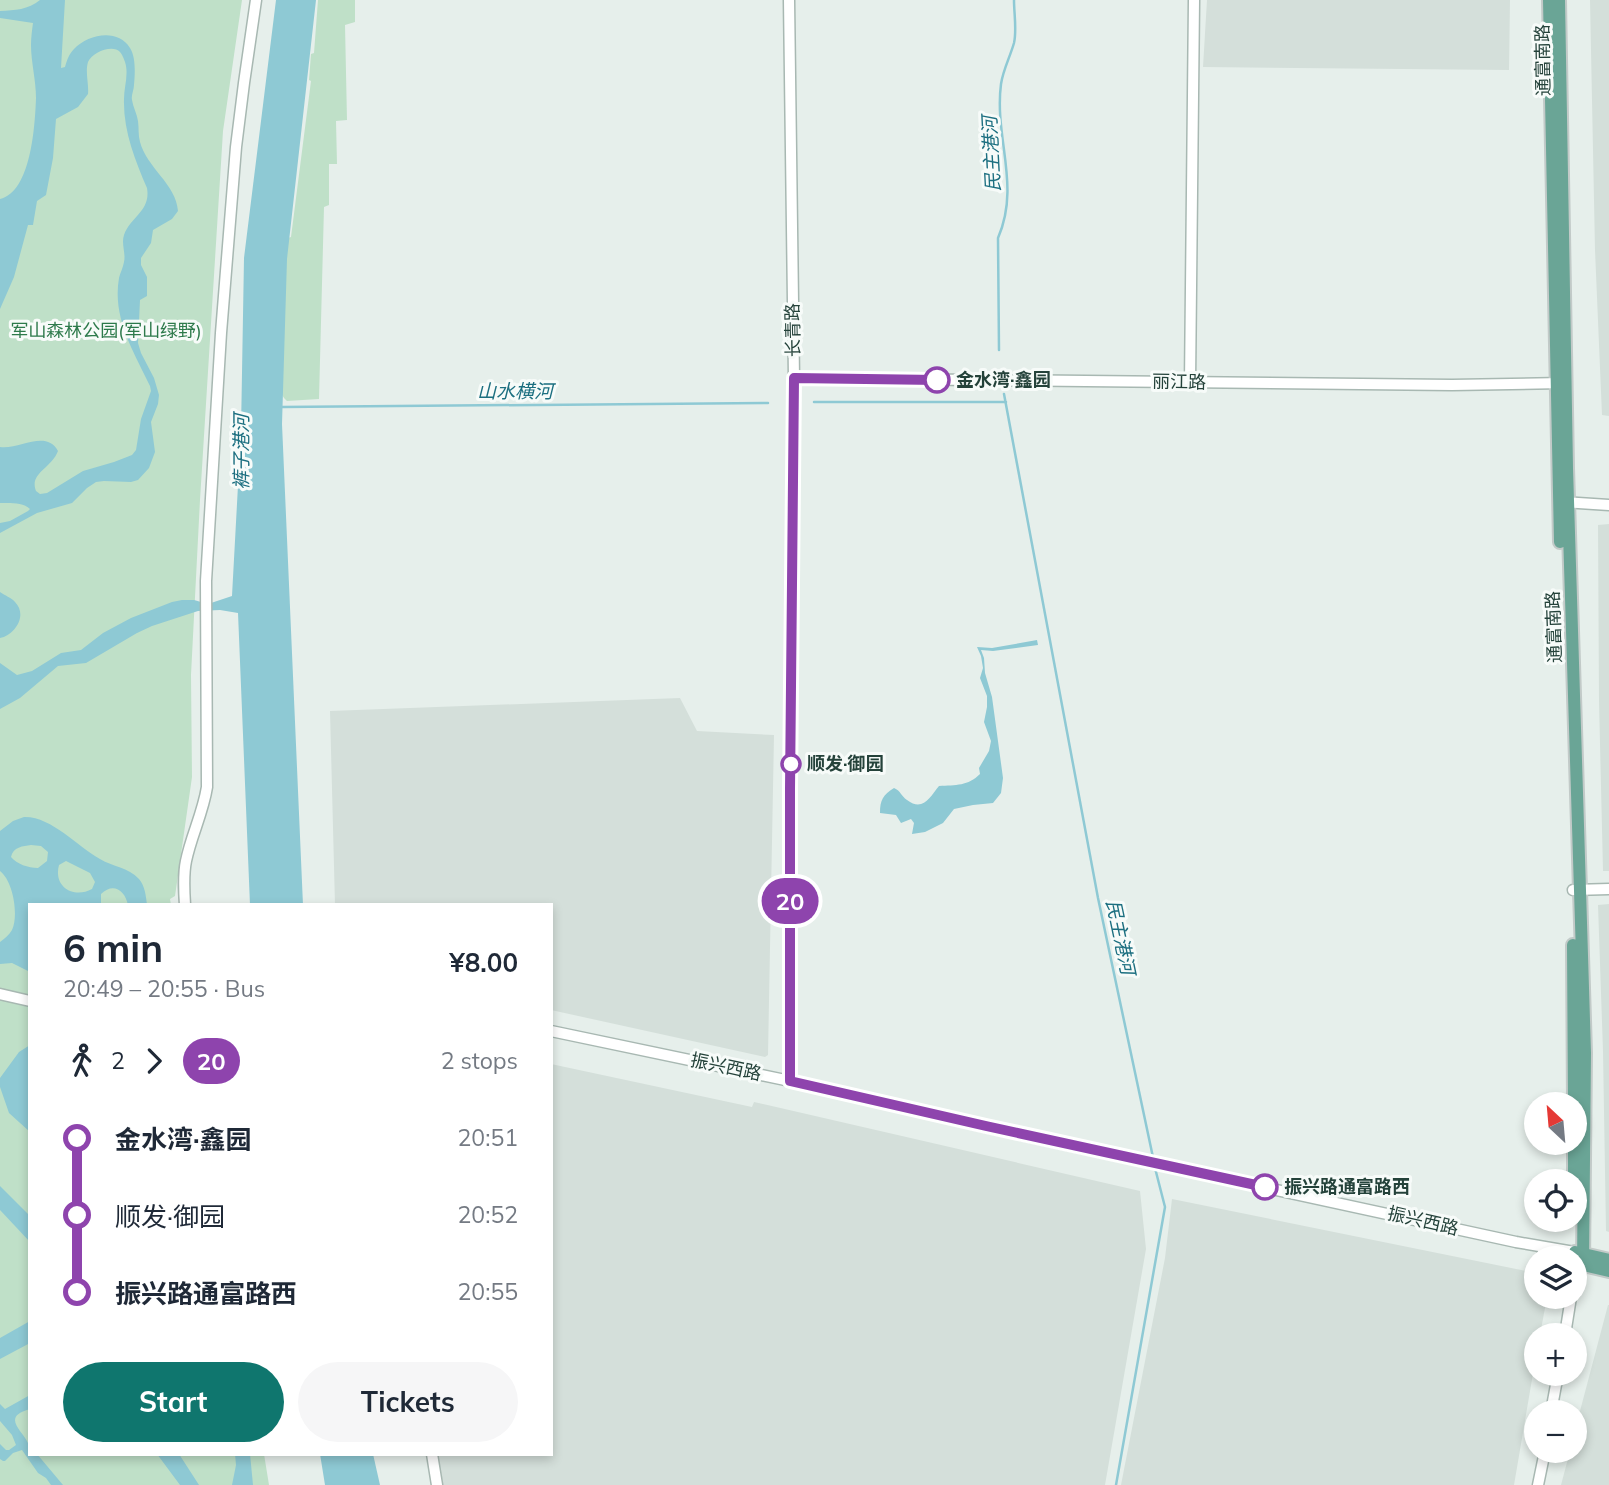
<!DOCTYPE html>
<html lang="en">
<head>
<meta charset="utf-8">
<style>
  body { margin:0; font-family:Mulish,"Noto Sans SC",sans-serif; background:#f6f6f7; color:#1f2937; height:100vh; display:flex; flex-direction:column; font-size:26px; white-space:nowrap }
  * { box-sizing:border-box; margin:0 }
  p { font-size:23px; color:#747a83 }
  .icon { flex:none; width:38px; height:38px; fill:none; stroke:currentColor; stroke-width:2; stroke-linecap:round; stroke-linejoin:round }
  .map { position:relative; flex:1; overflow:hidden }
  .panel { position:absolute; left:28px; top:903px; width:525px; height:553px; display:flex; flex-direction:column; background:#fff; border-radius:0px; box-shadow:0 4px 10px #0003 }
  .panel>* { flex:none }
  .badge { padding:0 14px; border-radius:23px; font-size:24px; line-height:46px }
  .needle { width:46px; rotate:334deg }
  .tools { position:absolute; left:1524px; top:1092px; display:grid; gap:14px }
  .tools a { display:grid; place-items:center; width:63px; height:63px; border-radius:50%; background:#fff; box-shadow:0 4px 10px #0003; font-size:35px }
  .map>.badge { position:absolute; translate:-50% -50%; box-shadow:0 0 0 4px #fff }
  .legs { display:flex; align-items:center; gap:10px; height:77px; padding:0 35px; font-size:23px }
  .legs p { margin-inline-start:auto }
  .overview { display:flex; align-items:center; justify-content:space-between; height:119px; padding:0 35px }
  h1 { font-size:38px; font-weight:700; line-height:52px }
  .cta { display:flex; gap:14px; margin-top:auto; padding:14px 35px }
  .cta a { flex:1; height:80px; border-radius:42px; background:#0f766e; color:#fff; font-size:28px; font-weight:700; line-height:80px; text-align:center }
  .cta a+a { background:#f6f6f7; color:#1f2937 }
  ul { padding:0 35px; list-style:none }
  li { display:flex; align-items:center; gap:24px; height:77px; font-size:26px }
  li i { display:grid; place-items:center; width:10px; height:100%; margin:0 9px; background:currentColor }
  li i::after { content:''; width:18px; height:18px; margin:-9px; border:5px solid; border-radius:50%; background:#fff }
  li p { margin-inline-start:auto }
  li:first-child i { background:linear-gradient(#0000 50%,currentColor 0) }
  li:last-child i { background:linear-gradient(currentColor 50%,#0000 0) }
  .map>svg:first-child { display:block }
  .built { fill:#d4dfda }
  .green { fill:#bfe0c8 }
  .water { fill:#8ec9d4; fill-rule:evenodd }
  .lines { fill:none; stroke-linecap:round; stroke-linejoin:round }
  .stream { stroke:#8ec9d4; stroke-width:2.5 }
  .minor-casing { stroke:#a8b8b2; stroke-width:13 }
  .major-casing { stroke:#c2cac8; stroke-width:16 }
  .minor { stroke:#fff; stroke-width:10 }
  .major { stroke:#6aa596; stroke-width:12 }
  .line-1-casing { stroke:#fff; stroke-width:16 }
  .line-1 { stroke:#8e44ad; stroke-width:10 }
  .stop-1-dot { fill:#fff; stroke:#8e44ad; stroke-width:3.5 }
  .labels { text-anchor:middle; stroke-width:6; stroke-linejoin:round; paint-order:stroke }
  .street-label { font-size:18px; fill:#24423a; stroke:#f7fbf9 }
  .park-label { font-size:18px; fill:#2d7a4b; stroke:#f7fbf9 }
  .stop-label { font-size:18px; font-weight:bold; fill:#24423a; stroke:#f7fbf9; text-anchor:start }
  .water-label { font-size:19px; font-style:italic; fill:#1c6f80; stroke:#f7fbf9 }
</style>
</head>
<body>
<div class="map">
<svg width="1609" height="1485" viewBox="0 0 1609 1485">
  <rect width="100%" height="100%" fill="#e6efeb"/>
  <path class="built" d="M1207 0H1510L1509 70 1203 67Z
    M1590 0H1609V416L1602 415 1595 250Z
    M1609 524V871H1603L1599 701 1598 525Z
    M680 698 697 731 774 735 768 1055 765 1057 551 1010V905H335L330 711Z
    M1609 904V1232L1606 1231 1603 1051 1598 905Z
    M551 1064 752 1107 754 1102 1140 1191 1146 1249 1105 1485H443L438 1454H551Z
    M1172 1199 1536 1273V1297H1547L1540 1335H1536V1356L1514 1485H1121L1165 1258Z
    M1608 1305H1609V1485H1561L1570 1451H1575V1430Z"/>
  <path class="green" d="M0 0H242L223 131 200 500 191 675 192 777 175 896 170 899 171 905H30V1454H264L269 1485H0Z
    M318 0H355V22L345 25 347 120 336 121 337 164H329V205L324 207 319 399 287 401 284 398 281 393 286 252 288 238 291 237 311 81 309 80 311 54 314 53Z"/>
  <path class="water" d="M40 0H65L61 68 65 67C67 60 69 54 74 49 88 34 118 28 130 48 136 57 135 74 134 85 134 90 131 95 132 100 133 107 137 114 138 121 139 128 138 135 140 142 147 168 176 184 178 211L172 219 153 230 151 243 141 258V265L147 277V296L140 300 138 343 141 353 154 378 159 395 158 404 151 422 155 452 149 468 138 480 131 482 104 481 96 482 87 488 72 503 37 513 0 533V523L10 521 28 511 30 509C23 502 10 503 0 503V447C19 450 46 429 58 451 51 469 29 473 36 491L40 494 47 493 83 471 114 462 132 455 136 450 141 419 151 391 150 386C134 352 112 318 119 278 120 273 123 268 124 262 126 253 121 244 124 235 131 216 151 211 147 188 135 160 123 130 124 99 124 87 129 74 125 62 124 59 122 54 120 52 113 44 92 52 88 62 85 72 89 84 88 94L78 107 56 119 53 158 46 195 37 201 33 225H28L14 277 0 309V199C31 192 35 126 36 98 36 80 31 62 31 45 31 38 32 30 33 23L0 18V11C15 10 28 10 40 0Z
    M276 0H316L287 259 282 424 303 905H250L238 613 220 610 198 611 152 626 137 633 86 663 58 666 20 698 0 709V663L17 675 32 671 61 653 81 650 103 633 131 618 172 602 182 600H194L201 602 211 603 232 596 241 430 244 258Z
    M0 592C5 596 11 597 15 602 28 615 15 635 0 638Z
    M1037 640 1038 645 993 651 981 650 984 658 985 673 992 697 1003 778 1001 793 993 803 973 805 954 809 943 823 925 832 912 834 914 823 911 819 901 823 896 815 880 813C880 800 883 795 894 788 901 791 901 796 907 800 923 812 930 797 939 786 956 785 968 786 980 774L979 768 989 751 991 741 984 722 987 707V696L980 678 983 668 981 656 977 647 992 648Z
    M24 817C51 816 78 847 100 859 113 867 128 867 139 879 145 886 146 896 147 905H128C125 890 113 882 101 894V905H30V972L12 963 0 964V942C5 938 9 935 12 930 19 915 13 881 0 871V831L13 821ZM31 845 41 846 48 852 47 861 38 868C28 868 17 864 11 857 13 847 23 846 31 845ZM66 861 90 873 95 882 92 889C74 899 53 887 59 865Z
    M30 1045V1084L28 1087 30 1132 9 1113 0 1087V1078L19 1052Z
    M0 1186 30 1216V1242L0 1210Z
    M30 1321V1343L0 1359V1338Z
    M30 1395V1409C1 1417 22 1430 28 1443 30 1447 30 1450 30 1454H37L63 1485H51L46 1478 38 1473 22 1450 13 1453 5 1461H3L0 1459V1444L6 1450H9L16 1445 12 1435 0 1421V1404L5 1409Z
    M157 1454H179L199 1485H180Z
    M235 1454H250L253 1485H232L236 1465Z
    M320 1454H373L380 1485H325Z"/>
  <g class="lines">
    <path class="stream" d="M999 350 998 238C1021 185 994 138 1001 84 1003 70 1010 57 1014 43 1017 30 1014 14 1014 0
      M1004 394 1098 898 1154 1162
      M814 402H1006
      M282 407 768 403
      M1116 1485 1165 1207 1155 1168"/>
    <g class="minor-casing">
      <path id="minor" d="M789 0 794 378 790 789V1081
        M794 378 1452 385 1563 383
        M1190 383 1194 0
        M1563 502 1609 505
        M1573 890 1609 889
        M185 905C184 890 183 875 186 861 191 836 203 813 207 787L206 581 221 333 236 147 244 83 256 0
        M0 994 30 1001
        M551 1031 790 1081 986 1127 1516 1242 1574 1252
        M1543 1252 1561 1258
        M1575 1293 1583 1265
        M1565 1335 1571 1297
        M1551 1412 1558 1374
        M432 1454 437 1485
        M1538 1485 1545 1451"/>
    </g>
    <g class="major-casing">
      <path id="major" d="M1549 0 1560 542
        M1559 0 1567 468 1585 1053 1583 1265
        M1573 945 1574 1104
        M1574 1143V1181
        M1575 1252 1609 1260
        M1575 1263 1609 1271"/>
    </g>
    <use href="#minor" class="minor"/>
    <use href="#major" class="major"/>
  </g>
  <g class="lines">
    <g class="line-1-casing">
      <path id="line-1" d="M937 380 794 378 790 789V1081L986 1126 1265 1187"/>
    </g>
    <use href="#line-1" class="line-1"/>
  </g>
  <g class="stop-1-dot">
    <circle cx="937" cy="380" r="12"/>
    <circle cx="791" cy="764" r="9"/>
    <circle cx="1265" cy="1187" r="12"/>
  </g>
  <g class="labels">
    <g class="street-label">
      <text transform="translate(1543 60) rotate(-91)" y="6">通富南路</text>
      <text transform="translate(793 330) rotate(-91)" y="6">长青路</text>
      <text transform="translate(1179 382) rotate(1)" y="6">丽江路</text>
      <text transform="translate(1554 627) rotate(-92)" y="6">通富南路</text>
      <text transform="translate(726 1067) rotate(12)" y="6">振兴西路</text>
      <text transform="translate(1423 1221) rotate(13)" y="6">振兴西路</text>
    </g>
    <g class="park-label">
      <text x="106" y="337">军山森林公园(军山绿野)</text>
    </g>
    <g class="stop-label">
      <text x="956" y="386">金水湾·鑫园</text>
      <text x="807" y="770">顺发·御园</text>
      <text x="1284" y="1193">振兴路通富路西</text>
    </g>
    <g class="water-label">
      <text transform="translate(991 154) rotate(-93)" y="7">民主港河</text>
      <text x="515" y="398">山水横河</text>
      <text transform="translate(241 452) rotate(-90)" y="7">裤子港河</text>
      <text transform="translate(1121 937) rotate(78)" y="7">民主港河</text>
    </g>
  </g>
</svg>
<div class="tools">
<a><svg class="needle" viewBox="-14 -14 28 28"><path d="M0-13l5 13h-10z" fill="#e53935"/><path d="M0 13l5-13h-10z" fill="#747a83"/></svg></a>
<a><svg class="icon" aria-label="locate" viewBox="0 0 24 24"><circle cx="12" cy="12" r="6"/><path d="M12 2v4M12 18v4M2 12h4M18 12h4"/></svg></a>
<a><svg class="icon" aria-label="layers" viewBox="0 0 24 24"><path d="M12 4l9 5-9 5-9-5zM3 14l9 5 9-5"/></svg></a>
<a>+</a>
<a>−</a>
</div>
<b class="badge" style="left:790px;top:901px;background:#8e44ad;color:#fff">20</b>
<section class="panel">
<div class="overview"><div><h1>6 min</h1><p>20:49 – 20:55 · Bus</p></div><b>¥8.00</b></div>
<div class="legs"><svg class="icon" aria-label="walk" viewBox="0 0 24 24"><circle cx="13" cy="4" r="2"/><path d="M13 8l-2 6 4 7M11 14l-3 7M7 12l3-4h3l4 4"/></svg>2<svg class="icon" aria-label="forward" viewBox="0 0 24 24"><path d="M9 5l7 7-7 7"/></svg><b class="badge" style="background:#8e44ad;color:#fff">20</b><p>2 stops</p></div>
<ul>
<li><i style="color:#8e44ad"></i><b>金水湾·鑫园</b><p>20:51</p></li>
<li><i style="color:#8e44ad"></i><span>顺发·御园</span><p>20:52</p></li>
<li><i style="color:#8e44ad"></i><b>振兴路通富路西</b><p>20:55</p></li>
</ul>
<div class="cta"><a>Start</a><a>Tickets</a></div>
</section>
</div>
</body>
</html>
